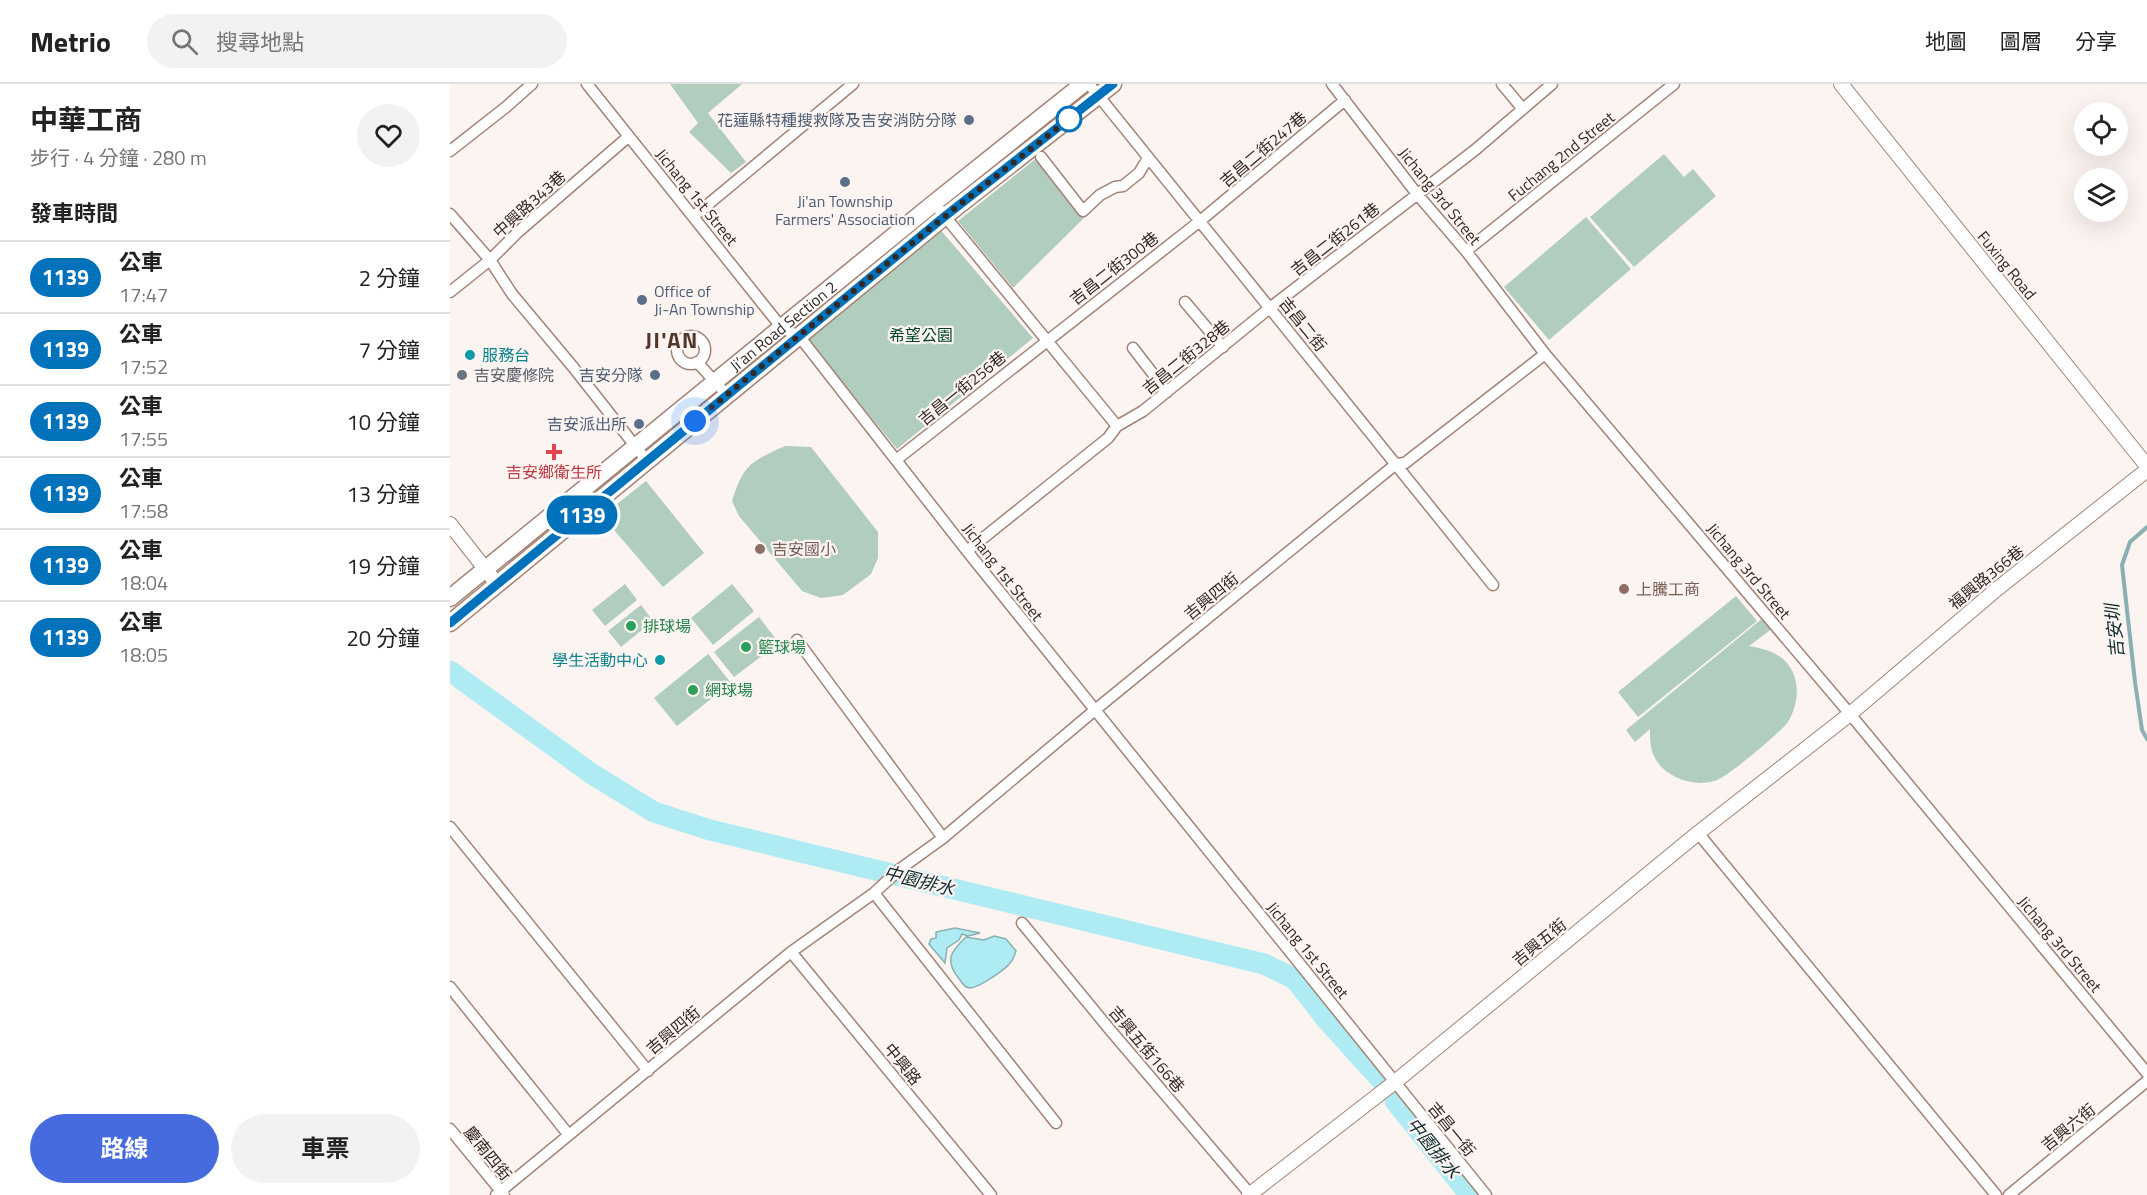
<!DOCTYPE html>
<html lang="zh-TW">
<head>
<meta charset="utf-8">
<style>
  body { margin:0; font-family:"Titillium Web","Noto Sans TC",sans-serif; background:#f2f2f2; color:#222; height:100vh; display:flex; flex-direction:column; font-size:22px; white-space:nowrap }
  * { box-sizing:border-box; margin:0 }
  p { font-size:20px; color:#767676 }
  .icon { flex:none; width:33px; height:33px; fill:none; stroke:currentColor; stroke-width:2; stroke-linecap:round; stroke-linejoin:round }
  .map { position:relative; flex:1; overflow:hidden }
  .drawer { display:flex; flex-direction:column; background:#fff; width:450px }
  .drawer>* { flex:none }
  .badge { padding:0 12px; border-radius:20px; font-size:21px; line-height:39px }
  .fabs { position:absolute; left:1624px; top:18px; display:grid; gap:12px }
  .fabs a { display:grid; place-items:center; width:54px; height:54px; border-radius:50%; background:#fff; box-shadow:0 6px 24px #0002; font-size:30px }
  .you { position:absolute; width:30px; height:30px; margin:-15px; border:4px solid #fff; border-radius:50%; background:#1a73e8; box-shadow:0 0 0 9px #1a73e833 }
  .map>.badge { position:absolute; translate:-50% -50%; box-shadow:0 0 0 3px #fff }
  h2 { padding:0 30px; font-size:22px; line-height:54px }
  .round { display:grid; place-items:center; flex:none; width:63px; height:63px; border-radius:32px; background:#f2f2f2 }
  .head { display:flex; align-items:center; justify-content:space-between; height:102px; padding:0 30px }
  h1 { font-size:28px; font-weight:700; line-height:45px }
  .action { display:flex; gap:12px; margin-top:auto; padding:12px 30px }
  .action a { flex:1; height:69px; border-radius:36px; background:#466bde; color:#fff; font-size:24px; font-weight:700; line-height:69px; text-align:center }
  .action a+a { background:#f2f2f2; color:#222 }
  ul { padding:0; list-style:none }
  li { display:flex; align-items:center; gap:18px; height:72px; padding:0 30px; border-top:2px solid #e0e0e0 }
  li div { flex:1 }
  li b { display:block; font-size:22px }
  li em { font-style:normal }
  li .badge { min-width:66px; font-weight:700; text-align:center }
  header { display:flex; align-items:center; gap:36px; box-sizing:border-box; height:84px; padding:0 30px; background:#fff; border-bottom:2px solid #e0e0e0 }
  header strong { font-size:28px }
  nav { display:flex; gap:33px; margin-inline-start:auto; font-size:21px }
  .search { width:420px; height:54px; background:#f2f2f2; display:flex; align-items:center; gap:15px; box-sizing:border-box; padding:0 21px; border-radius:33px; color:#767676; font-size:22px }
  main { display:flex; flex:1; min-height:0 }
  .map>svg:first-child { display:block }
  .green { fill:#b0cdbe }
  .water { fill:#afebf2; stroke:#8ab0b4; stroke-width:1.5 }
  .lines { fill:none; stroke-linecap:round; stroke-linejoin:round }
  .stream { stroke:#8ab0b4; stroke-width:4 }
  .river { stroke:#afebf2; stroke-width:21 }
  .minor-casing { stroke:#a38374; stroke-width:13 }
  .tertiary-casing { stroke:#a38374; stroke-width:16 }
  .primary-casing { stroke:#a38374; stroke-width:19 }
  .minor { stroke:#fff; stroke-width:10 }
  .tertiary { stroke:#fff; stroke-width:14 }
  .primary { stroke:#fff; stroke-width:16 }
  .line-casing { stroke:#fff; stroke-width:14 }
  .line { stroke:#0072bc; stroke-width:9 }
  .walk { stroke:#352722; stroke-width:6; stroke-dasharray:0 10.8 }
  .stop-dot { fill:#fff; stroke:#0072bc; stroke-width:3 }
  .service-dot { fill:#5c6f8a; stroke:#fbf4f1; stroke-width:2 }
  .culture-dot { fill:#0f9aa8; stroke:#fbf4f1; stroke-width:2 }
  .worship-dot { fill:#6b7280; stroke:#fbf4f1; stroke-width:2 }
  .health-dot { fill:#e0444e; stroke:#fbf4f1; stroke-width:2 }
  .education-dot { fill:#8d6e63; stroke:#fbf4f1; stroke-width:2 }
  .leisure-dot { fill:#2e9e5b; stroke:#fbf4f1; stroke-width:2 }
  .labels { text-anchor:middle; stroke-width:4.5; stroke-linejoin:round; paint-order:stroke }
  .service-label { font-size:16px; fill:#4e5e75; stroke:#fbf4f1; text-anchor:end }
  .street-label { font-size:16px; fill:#352722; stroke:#fbf4f1 }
  .park-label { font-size:16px; fill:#00412b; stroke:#fbf4f1 }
  .culture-label { font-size:16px; fill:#0d838f; stroke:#fbf4f1; text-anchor:start }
  .worship-label { font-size:16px; fill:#5b616d; stroke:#fbf4f1; text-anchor:start }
  .health-label { font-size:16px; fill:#be3a42; stroke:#fbf4f1 }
  .education-label { font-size:16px; fill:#785e54; stroke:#fbf4f1; text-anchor:start }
  .leisure-label { font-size:16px; fill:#27864d; stroke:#fbf4f1; text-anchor:start }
  .water-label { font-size:18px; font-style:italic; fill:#102e32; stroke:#fbf4f1 }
  .district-label { font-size:22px; font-weight:bold; letter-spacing:1.5px; fill:#52362a; stroke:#fbf4f1 }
</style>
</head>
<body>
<header>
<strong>Metrio</strong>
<div class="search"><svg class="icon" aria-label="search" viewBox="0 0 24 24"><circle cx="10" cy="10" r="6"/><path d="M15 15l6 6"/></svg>搜尋地點</div>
<nav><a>地圖</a><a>圖層</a><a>分享</a></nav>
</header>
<main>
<section class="drawer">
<div class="head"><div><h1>中華工商</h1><p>步行 · 4 分鐘 · 280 m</p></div><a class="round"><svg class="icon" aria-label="heart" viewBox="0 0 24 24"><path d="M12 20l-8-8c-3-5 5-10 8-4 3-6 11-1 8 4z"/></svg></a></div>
<h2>發車時間</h2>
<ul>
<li><span class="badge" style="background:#0072bc;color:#fff">1139</span><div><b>公車</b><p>17:47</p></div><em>2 分鐘</em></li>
<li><span class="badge" style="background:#0072bc;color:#fff">1139</span><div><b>公車</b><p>17:52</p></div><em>7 分鐘</em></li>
<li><span class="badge" style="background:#0072bc;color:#fff">1139</span><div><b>公車</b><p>17:55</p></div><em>10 分鐘</em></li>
<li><span class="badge" style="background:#0072bc;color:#fff">1139</span><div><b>公車</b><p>17:58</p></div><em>13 分鐘</em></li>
<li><span class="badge" style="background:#0072bc;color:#fff">1139</span><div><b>公車</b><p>18:04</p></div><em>19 分鐘</em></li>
<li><span class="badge" style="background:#0072bc;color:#fff">1139</span><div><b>公車</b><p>18:05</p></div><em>20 分鐘</em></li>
</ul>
<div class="action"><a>路線</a><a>車票</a></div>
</section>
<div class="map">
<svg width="1697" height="1111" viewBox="0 0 1697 1111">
  <rect width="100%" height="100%" fill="#fbf4f1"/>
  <path class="green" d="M220 0H292L258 29 296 78 281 89 239 48 248 39Z
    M1214 70 1234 93 1243 85 1266 112 1184 183 1140 133Z
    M588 73 634 134 563 204 508 137Z
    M1136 133 1181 185 1099 256 1054 203Z
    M488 143 583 254 447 365 354 252Z
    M335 362 361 363 428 448V474L421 490 393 511 371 514 352 507 289 432 282 417C294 380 300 378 335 362Z
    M196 397 254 469 213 503 152 432Z
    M175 500 187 516 155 542 142 526Z
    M282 500 304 527 263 561 241 534Z
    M1286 512 1307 537 1188 633 1168 608Z
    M191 521 203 537 171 563 158 547Z
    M309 533 329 559 284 593 264 568Z
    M1314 533 1323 544 1299 562C1310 564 1324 567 1333 575 1351 591 1350 618 1338 638 1329 650 1285 686 1271 694 1250 706 1214 695 1204 672 1200 664 1200 655 1200 645L1185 658 1176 646Z
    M258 570 281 599 227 642 204 614Z"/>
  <path class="water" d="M505 844 530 849 518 852 512 850 509 856 497 864 495 879 479 860 481 855 486 854V848Z
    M544 852 556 855 566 867C565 870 563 876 560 879 555 886 528 904 520 904 515 904 513 900 510 896 494 877 500 868 516 853L534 856Z"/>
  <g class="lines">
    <path class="stream" d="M1697 443 1680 458 1672 481 1685 598 1692 646 1697 655"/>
    <path class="river" d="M0 587 142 690 204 728 260 746 814 880 845 895 876 935 931 996
      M945 1017 1020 1111"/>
    <g class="minor-casing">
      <path id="minor" d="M137 0 332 244 349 252 517 467 1036 1111
        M639 0 1043 501
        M882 0 967 110 1016 167 1095 270 1400 630 1697 989
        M1052 0 1072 24
        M0 67 56 23 82 0
        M591 73 633 127 650 111 665 103 673 102 689 89 698 74
        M484 119 667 342 658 354 517 467
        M0 130 40 176 62 210 123 283 197 377
        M244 132 403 0
        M1016 167 1224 0
        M0 208 40 176 68 148 178 53
        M735 218 773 263
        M227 266a14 14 0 1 1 28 0a14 14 0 1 1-28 0Z
        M683 264 717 308
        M247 278 277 311
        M667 342 693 327 821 223 1025 66 1102 0
        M446 376 750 137 895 16
        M347 556 493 754
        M0 743 198 987
        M1248 749 1546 1111
        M424 809 606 1039
        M572 839 661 947 800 1110
        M341 868 541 1111
        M0 903 118 1050
        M0 1045 54 1111
        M46 1111 341 868 424 809 450 785 493 754 645 626 946 380 955 379 1095 270
        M1559 1111 1697 997"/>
    </g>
    <g class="tertiary-casing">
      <path id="tertiary" d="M1391 0 1697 382
        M0 440 47 500
        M799 1111 945 998 1248 749 1400 630 1547 505 1697 386"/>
    </g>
    <g class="primary-casing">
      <g id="primary">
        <path id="s1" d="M0 514 484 119 633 0"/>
        <path d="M0 539 494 133 663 0"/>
      </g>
    </g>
    <use href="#minor" class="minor"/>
    <use href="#tertiary" class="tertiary"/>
    <use href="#primary" class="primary"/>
  </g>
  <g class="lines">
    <g class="line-casing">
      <path id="line" d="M0 539 494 133 663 0"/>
    </g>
    <use href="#line" class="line"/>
    <path class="walk" d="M245 337 494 133 619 35"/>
  </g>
  <circle class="stop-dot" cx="619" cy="35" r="12"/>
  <g class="service-dot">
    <circle cx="519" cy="36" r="6"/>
    <circle cx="395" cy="98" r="6"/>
    <circle cx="192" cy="216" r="6"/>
    <circle cx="205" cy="291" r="6"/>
    <circle cx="189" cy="340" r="6"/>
  </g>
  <g class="culture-dot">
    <circle cx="20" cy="271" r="6"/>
    <circle cx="210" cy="576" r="6"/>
  </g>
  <circle class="worship-dot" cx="12" cy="291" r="6"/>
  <path class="health-dot" d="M101 359h6v6h6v6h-6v6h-6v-6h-6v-6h6z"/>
  <g class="education-dot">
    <circle cx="310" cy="465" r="6"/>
    <circle cx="1174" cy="505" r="6"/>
  </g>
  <g class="leisure-dot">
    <circle cx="181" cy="542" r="6"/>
    <circle cx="296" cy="563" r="6"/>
    <circle cx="243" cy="606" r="6"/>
  </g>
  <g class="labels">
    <g class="service-label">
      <text x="507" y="42">花蓮縣特種搜救隊及吉安消防分隊</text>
      <text x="395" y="123" text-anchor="middle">Ji'an Township<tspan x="395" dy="18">Farmers' Association</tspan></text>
      <text x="204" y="213" text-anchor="start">Office of<tspan x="204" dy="18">Ji-An Township</tspan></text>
      <text x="193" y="297">吉安分隊</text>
      <text x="177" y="346">吉安派出所</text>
    </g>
    <g class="street-label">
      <text transform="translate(813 65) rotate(-40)" y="6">吉昌二街247巷</text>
      <text transform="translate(1111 72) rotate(-39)" y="6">Fuchang 2nd Street</text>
      <text transform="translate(990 112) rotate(51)" y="6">Jichang 3rd Street</text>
      <text transform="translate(247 113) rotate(51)" y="6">Jichang 1st Street</text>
      <text transform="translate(79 120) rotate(-42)" y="6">中興路343巷</text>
      <text transform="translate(885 155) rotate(-38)" y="6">吉昌二街261巷</text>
      <text transform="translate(1557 181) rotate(51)" y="6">Fuxing Road</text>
      <text transform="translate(664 184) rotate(-38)" y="6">吉昌二街300巷</text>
      <text transform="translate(853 240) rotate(51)" y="6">吉昌二街</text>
      <text dy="6" stroke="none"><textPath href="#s1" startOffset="430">Ji’an Road Section 2</textPath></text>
      <text transform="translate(736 273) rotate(-39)" y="6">吉昌二街328巷</text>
      <text transform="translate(512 304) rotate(-39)" y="6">吉昌一街256巷</text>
      <text transform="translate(1299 487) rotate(50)" y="6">Jichang 3rd Street</text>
      <text transform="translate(553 488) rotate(52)" y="6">Jichang 1st Street</text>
      <text transform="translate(1536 493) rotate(-39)" y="6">福興路366巷</text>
      <text transform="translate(761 512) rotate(-39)" y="6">吉興四街</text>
      <text transform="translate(1089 858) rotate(-39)" y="6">吉興五街</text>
      <text transform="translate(1610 860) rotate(50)" y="6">Jichang 3rd Street</text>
      <text transform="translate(858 866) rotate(51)" y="6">Jichang 1st Street</text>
      <text transform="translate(223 946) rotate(-40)" y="6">吉興四街</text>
      <text transform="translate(697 965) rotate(50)" y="6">吉興五街166巷</text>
      <text transform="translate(453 980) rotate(51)" y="6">中興路</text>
      <text transform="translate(1618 1043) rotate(-39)" y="6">吉興六街</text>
      <text transform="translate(1002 1045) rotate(51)" y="6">吉昌一街</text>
      <text transform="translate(38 1069) rotate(51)" y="6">慶南四街</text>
    </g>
    <g class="park-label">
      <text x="471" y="257">希望公園</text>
    </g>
    <g class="culture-label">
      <text x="32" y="277">服務台</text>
      <text x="198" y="582" text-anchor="end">學生活動中心</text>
    </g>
    <g class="worship-label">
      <text x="24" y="297">吉安慶修院</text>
    </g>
    <g class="health-label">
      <text x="104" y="394">吉安鄉衛生所</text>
    </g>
    <g class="education-label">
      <text x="322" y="471">吉安國小</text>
      <text x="1186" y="511">上騰工商</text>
    </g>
    <g class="leisure-label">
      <text x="193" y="548">排球場</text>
      <text x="308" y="569">籃球場</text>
      <text x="255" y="612">網球場</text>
    </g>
    <g class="water-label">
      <text transform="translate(1665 547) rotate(-96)" y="6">吉安圳</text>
      <text transform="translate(469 797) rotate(14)" y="6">中園排水</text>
      <text transform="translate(983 1064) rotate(51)" y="6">中園排水</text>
    </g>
    <g class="district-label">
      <text x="222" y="264">JI'AN</text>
    </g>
  </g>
</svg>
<div class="fabs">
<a><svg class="icon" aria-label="locate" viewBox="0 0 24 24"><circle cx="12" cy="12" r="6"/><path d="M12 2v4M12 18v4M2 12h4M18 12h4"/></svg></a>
<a><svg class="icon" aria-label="layers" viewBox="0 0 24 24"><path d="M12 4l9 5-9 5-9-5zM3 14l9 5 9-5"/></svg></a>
</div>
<div class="you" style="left:245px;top:337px"></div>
<b class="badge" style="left:132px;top:431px;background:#0072bc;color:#fff">1139</b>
</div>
</main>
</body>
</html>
